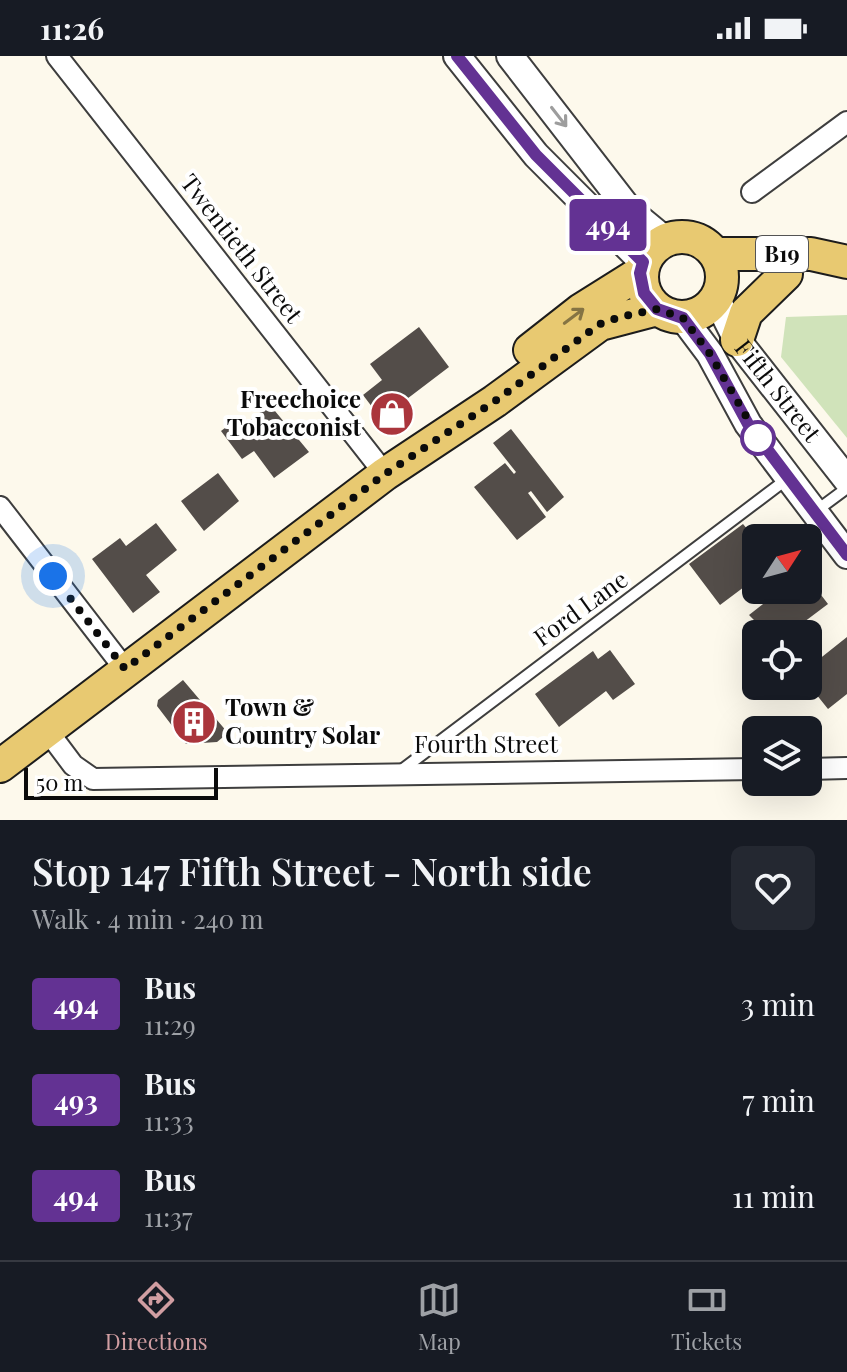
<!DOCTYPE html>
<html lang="en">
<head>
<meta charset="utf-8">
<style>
  body { margin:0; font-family:"Playfair Display",serif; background:#242831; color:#f1f3f6; height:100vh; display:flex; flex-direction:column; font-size:30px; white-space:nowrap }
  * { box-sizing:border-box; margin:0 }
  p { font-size:26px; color:#9ea1a6 }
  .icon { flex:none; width:44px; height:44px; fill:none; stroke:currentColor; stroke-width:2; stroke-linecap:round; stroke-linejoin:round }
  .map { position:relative; height:764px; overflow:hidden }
  .sheet { display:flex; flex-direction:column; background:#171b24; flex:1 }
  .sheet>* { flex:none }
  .badge { padding:0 16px; border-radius:6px; font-size:28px; line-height:52px }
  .needle { width:52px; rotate:54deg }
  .fabs { position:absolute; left:742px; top:468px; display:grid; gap:16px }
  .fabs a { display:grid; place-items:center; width:80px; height:80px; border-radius:12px; background:#171b24; box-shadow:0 8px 32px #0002; font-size:40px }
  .scale { position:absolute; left:24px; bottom:20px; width:194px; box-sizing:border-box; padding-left:8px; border:4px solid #0b0b0b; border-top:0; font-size:22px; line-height:28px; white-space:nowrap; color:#0b0b0b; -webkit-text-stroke:6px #fff; paint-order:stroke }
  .you { position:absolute; width:40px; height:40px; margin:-20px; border:6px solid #fff; border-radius:50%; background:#1a73e8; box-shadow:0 0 0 12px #1a73e833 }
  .map>.badge { position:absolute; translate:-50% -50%; box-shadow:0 0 0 4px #fff }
  .round { display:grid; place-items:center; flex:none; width:84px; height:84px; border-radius:12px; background:#242831 }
  .headline { display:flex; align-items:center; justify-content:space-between; height:136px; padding:0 32px }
  h1 { font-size:38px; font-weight:600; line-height:60px }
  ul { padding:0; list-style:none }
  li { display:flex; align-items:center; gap:24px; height:96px; padding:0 32px }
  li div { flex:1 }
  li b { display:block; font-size:30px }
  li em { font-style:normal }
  li .badge { min-width:88px; font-weight:700; text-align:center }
  .status { display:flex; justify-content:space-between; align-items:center; height:56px; padding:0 40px; background:#171b24; direction:ltr }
  .status svg { height:22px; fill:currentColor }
  .tabs { display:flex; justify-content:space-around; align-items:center; height:112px; border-top:2px solid #363941; background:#171b24; font-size:22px; color:#9ea1a6 }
  .tabs a { display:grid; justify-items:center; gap:4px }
  .tabs .current { color:#d19ea2 }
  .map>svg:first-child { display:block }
  .green { fill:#d0e3ba }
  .building { fill:#534d49 }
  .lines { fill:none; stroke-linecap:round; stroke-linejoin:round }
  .service-casing { stroke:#3e3e3e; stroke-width:14 }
  .minor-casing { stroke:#3e3e3e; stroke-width:24 }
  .tertiary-casing { stroke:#3e3e3e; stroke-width:30 }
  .primary-casing { stroke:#1c1c1c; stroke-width:36 }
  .service { stroke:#fff; stroke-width:10 }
  .minor { stroke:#fff; stroke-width:20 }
  .tertiary { stroke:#fff; stroke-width:26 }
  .primary { stroke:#e8c971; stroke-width:32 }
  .oneway { stroke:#9d9d9d }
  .oneway2 { stroke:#857443 }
  .line-casing { stroke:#fff; stroke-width:18 }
  .line { stroke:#633293; stroke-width:12 }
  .walk { stroke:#0b0b0b; stroke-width:8; stroke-dasharray:0 14.4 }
  .stop-dot { fill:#fff; stroke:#633293; stroke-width:4 }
  .labels { text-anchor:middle; stroke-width:8; stroke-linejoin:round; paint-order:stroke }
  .shield { fill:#fff; stroke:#545454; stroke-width:2 }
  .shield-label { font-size:22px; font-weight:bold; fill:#0b0b0b }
  .street-label { font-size:24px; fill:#0b0b0b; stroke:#fff }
  .poi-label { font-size:24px; font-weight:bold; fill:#0b0b0b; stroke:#fff; text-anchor:end }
</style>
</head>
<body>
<div class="status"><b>11:26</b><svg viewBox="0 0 49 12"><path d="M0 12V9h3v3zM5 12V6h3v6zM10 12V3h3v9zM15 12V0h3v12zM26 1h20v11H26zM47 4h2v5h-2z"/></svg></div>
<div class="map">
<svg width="847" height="764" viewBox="0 0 847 764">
  <rect width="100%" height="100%" fill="#fdf9ec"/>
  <path class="green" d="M847 259V382L781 301 786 261Z"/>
  <path class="building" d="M419 271 449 311 399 349 402 355 385 368 363 339 382 324 370 308Z
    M270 349 309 396 274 422 254 395 242 403 221 375 242 359 248 366Z
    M511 373 564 441 547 456 531 435 528 437 546 461 517 484 474 431 505 407 514 418 516 416 493 387Z
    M218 417 239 445 204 475 181 445Z
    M156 467 177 494 146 519 160 536 133 557 92 503 120 482 126 490Z
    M743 468 753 480 765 472 772 482H756V522L720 549 689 508Z
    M808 522 828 548 788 578H756V590L743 572 754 564 749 559 781 534H808Z
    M847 581V638L828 653 808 628V612Z
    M610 594 635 628 613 644 606 635 559 671 535 638 593 595 598 603Z
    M183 624 228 677 217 686 186 688 157 650 158 644Z"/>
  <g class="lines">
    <g class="service-casing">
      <path id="service" d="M816 455 847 432
        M399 716 787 423"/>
    </g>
    <g class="minor-casing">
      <path id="minor" d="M57 0 385 418
        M752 136 847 66
        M0 451 125 613
        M46 673 73 709 93 723 756 713
        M808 713 847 712"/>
    </g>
    <g class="tertiary-casing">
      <g id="tertiary">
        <path d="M457 0 536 99 643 206"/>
        <path d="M510 0 630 155 664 183"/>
        <path id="s1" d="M716 242 737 284 847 424"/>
        <path d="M683 262 710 298 748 368 847 499"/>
      </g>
    </g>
    <g class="primary-casing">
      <path id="primary" d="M642 221a40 40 0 1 1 80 0a40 40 0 1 1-80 0Z
        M715 198H811L847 206
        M737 284 746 257 786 218
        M530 294 581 254 640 217
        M0 710 385 418 495 345 600 268 657 253"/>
    </g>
    <use href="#service" class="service"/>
    <use href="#minor" class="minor"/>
    <use href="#tertiary" class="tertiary"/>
    <use href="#primary" class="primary"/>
  </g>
  <defs><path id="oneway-shaft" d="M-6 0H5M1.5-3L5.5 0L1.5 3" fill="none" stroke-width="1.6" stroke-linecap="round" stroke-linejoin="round" transform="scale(2)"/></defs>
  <use class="oneway" href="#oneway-shaft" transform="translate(559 61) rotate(52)"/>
  <use class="oneway2" href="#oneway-shaft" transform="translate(574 260) rotate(-37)"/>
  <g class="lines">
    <g class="line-casing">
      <path id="line" d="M457 0 536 99 643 206 640 217 644 237 657 253 683 262 710 298 748 368 847 499"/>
    </g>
    <use href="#line" class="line"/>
    <path class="walk" d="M53 520 125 613 385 418 495 345 600 268 620 261 657 253 683 262 710 298 761 386 758 382"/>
  </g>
  <defs>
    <g id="shop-disc" transform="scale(2.3)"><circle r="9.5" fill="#aa353c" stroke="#fff"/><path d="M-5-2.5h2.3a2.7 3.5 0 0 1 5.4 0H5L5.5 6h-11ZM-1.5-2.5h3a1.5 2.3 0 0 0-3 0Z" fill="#fff"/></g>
    <g id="building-disc" transform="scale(2.3)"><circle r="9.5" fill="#aa353c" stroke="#fff"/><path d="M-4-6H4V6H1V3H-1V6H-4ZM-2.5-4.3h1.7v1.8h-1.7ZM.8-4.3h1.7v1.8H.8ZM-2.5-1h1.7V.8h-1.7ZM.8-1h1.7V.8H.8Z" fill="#fff"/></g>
  </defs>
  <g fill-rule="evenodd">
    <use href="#shop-disc" x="392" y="358"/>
    <use href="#building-disc" x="194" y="666"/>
  </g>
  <circle class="stop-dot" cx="758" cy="382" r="16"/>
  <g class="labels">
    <rect class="shield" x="756" y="180" width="52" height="36" rx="6"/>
    <g class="shield-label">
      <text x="782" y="206">B19</text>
    </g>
    <g class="street-label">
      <text transform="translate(241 193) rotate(52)" y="8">Twentieth Street</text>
      <text dy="8" stroke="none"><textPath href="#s1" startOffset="112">Fifth Street</textPath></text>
      <text transform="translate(581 553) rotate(-36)" y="8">Ford Lane</text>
      <text x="486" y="697">Fourth Street</text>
    </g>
    <g class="poi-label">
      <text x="361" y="352">Freechoice<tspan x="361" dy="28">Tobacconist</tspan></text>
      <text x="225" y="660" text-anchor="start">Town &amp;<tspan x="225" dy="28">Country Solar</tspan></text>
    </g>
  </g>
</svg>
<div class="fabs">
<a><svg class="needle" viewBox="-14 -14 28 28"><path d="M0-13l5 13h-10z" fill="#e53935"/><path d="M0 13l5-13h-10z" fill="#9ea1a6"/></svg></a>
<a><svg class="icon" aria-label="locate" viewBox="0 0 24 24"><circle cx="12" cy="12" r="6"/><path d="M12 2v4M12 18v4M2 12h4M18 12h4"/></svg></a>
<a><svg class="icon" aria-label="layers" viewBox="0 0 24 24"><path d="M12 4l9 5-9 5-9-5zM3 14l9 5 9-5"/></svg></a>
</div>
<div class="scale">50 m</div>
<div class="you" style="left:53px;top:520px"></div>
<b class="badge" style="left:608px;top:169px;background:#633293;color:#fff">494</b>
</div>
<section class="sheet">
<div class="headline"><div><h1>Stop 147 Fifth Street - North side</h1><p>Walk · 4 min · 240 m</p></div><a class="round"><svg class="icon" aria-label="heart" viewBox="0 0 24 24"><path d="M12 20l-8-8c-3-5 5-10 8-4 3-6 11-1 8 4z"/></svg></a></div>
<ul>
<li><span class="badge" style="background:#633293;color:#fff">494</span><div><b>Bus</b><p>11:29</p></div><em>3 min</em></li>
<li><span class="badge" style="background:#633293;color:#fff">493</span><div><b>Bus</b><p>11:33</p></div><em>7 min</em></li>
<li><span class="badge" style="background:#633293;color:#fff">494</span><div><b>Bus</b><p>11:37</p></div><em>11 min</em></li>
</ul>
</section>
<nav class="tabs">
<a class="current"><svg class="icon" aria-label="directions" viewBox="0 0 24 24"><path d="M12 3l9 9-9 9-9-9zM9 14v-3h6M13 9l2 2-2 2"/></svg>Directions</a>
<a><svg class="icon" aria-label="map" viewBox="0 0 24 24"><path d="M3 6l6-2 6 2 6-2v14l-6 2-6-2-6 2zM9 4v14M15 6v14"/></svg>Map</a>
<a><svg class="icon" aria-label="tickets" viewBox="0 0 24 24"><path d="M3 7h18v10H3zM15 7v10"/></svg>Tickets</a>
</nav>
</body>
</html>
